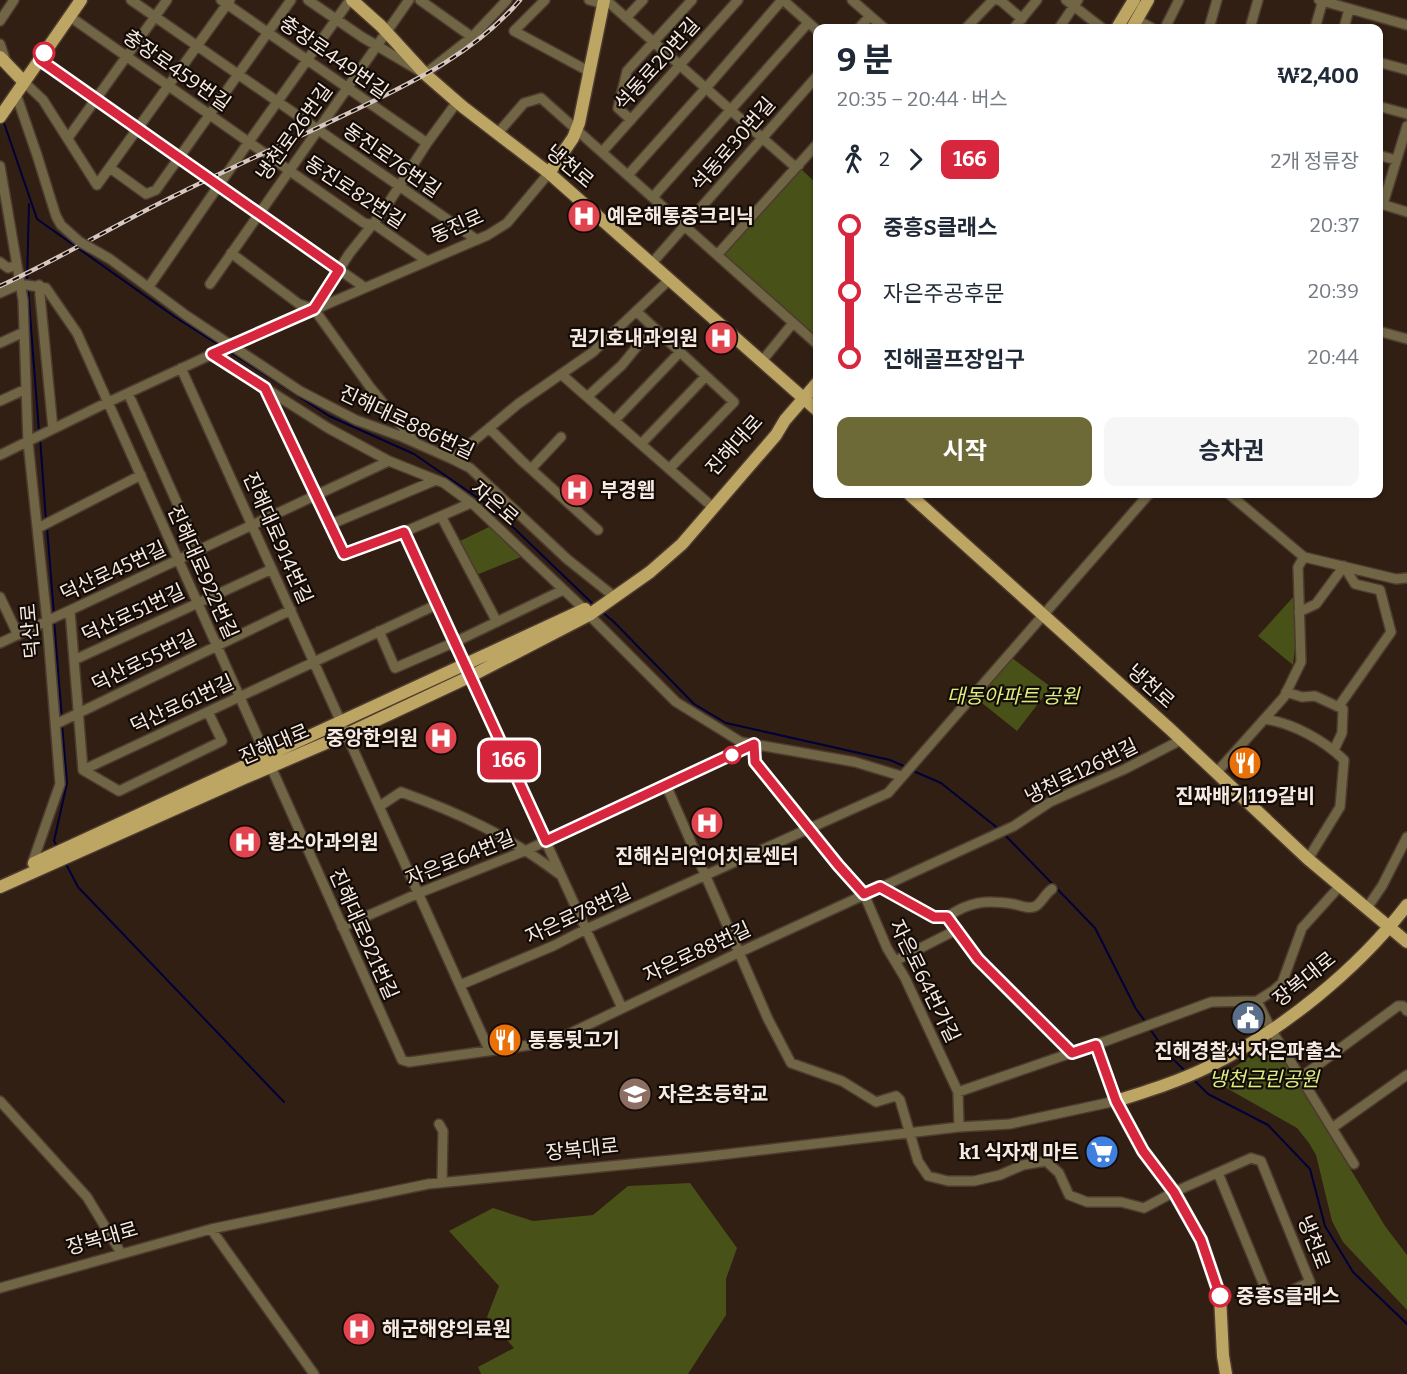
<!DOCTYPE html>
<html lang="ko">
<head>
<meta charset="utf-8">
<style>
  body { margin:0; font-family:Bitter,"Noto Sans KR",serif; background:#f6f6f7; color:#1f2937; height:100vh; display:flex; flex-direction:column; font-size:22px; white-space:nowrap }
  * { box-sizing:border-box; margin:0 }
  p { font-size:20px; color:#747a83 }
  .icon { flex:none; width:33px; height:33px; fill:none; stroke:currentColor; stroke-width:2; stroke-linecap:round; stroke-linejoin:round }
  .map { position:relative; flex:1; overflow:hidden }
  .details { position:absolute; left:813px; top:24px; width:570px; height:474px; display:flex; flex-direction:column; background:#fff; border-radius:12px; box-shadow:0 2px 4px #0004 }
  .details>* { flex:none }
  .badge { padding:0 12px; border-radius:9px; font-size:21px; line-height:39px }
  .map>.badge { position:absolute; translate:-50% -50%; box-shadow:0 0 0 3px #fff }
  .legs { display:flex; align-items:center; gap:9px; height:66px; padding:0 24px; font-size:20px }
  .legs p { margin-inline-start:auto }
  .overview { display:flex; align-items:center; justify-content:space-between; height:102px; padding:0 24px }
  h1 { font-size:33px; font-weight:700; line-height:45px }
  .primary-button { display:flex; gap:12px; margin-top:auto; padding:12px 24px }
  .primary-button a { flex:1; height:69px; border-radius:12px; background:#6d6a38; color:#fff; font-size:24px; font-weight:700; line-height:69px; text-align:center }
  .primary-button a+a { background:#f6f6f7; color:#1f2937 }
  ul { padding:0 24px; list-style:none }
  li { display:flex; align-items:center; gap:21px; height:66px; font-size:22px }
  li i { display:grid; place-items:center; width:9px; height:100%; margin:0 8px; background:currentColor }
  li i::after { content:''; width:15px; height:15px; margin:-8px; border:4px solid; border-radius:50%; background:#fff }
  li p { margin-inline-start:auto }
  li:first-child i { background:linear-gradient(#0000 50%,currentColor 0) }
  li:last-child i { background:linear-gradient(currentColor 50%,#0000 0) }
  .map>svg:first-child { display:block }
  .green { fill:#485118 }
  .lines { fill:none; stroke-linecap:round; stroke-linejoin:round }
  .stream { stroke:#000139; stroke-width:2 }
  .minor-casing { stroke:#4d3b30; stroke-width:12 }
  .major-casing { stroke:#4d3b30; stroke-width:15 }
  .minor { stroke:#706545; stroke-width:9 }
  .major { stroke:#bda563; stroke-width:12 }
  .rail-casing { stroke:#d6c8c0; stroke-width:4.5 }
  .rail { stroke:#130b06; stroke-width:2; stroke-dasharray:7; stroke-linecap:butt }
  .minor-bridge-casing { stroke:#4d3b30; stroke-width:12; stroke-linecap:butt }
  .minor-bridge { stroke:#706545; stroke-width:9 }
  .line-1-casing { stroke:#fff; stroke-width:14 }
  .line-1 { stroke:#d7263d; stroke-width:9 }
  .stop-1-dot { fill:#fff; stroke:#d7263d; stroke-width:3 }
  .labels { text-anchor:middle; stroke-width:4.5; stroke-linejoin:round; paint-order:stroke }
  .street-label { font-size:20px; fill:#f7eae2; stroke:#130b06 }
  .poi-label { font-size:20px; font-weight:bold; fill:#f7eae2; stroke:#130b06; text-anchor:start }
  .park-label { font-size:20px; font-style:italic; fill:#dcf082; stroke:#130b06 }
  .stop-label { font-size:20px; font-weight:bold; fill:#f7eae2; stroke:#130b06; text-anchor:start }
</style>
</head>
<body>
<div class="map">
<svg width="1407" height="1374" viewBox="0 0 1407 1374">
  <rect width="100%" height="100%" fill="#311f13"/>
  <path class="green" d="M801 169 817 184V340L722 254Z
    M491 526 521 555V557L476 575 460 541Z
    M1294 596 1297 631 1293 665 1258 636Z
    M1012 658 1051 687 1017 731 977 699Z
    M1267 1045H1275L1385 1226 1407 1255V1310L1343 1242 1332 1221 1316 1155 1309 1143 1297 1128 1214 1081Z
    M690 1183 737 1248 726 1279V1315L688 1374H481L478 1367 514 1348 487 1317 499 1286 449 1231 493 1208 533 1221 593 1215 628 1186Z"/>
  <g class="lines">
    <path class="stream" d="M3 120 37 219 175 317 222 347
      M27 282 29 204
      M28 288 39 432
      M227 350 329 416 414 454 494 509 594 605
      M40 437 46 521
      M47 527 54 614
      M601 611 614 622 694 704 726 723 890 760 906 767
      M54 620 62 719
      M911 770 941 783 1000 830
      M1004 834 1095 928 1136 1009 1147 1024
      M58 848 54 841 67 783 62 724
      M66 864 78 887 284 1102
      M1150 1029 1166 1052 1187 1073
      M1193 1079 1208 1094 1268 1125 1310 1169 1325 1226 1353 1272 1407 1324"/>
    <g class="minor-casing">
      <path id="minor" d="M131 0 477 240
        M221 0 427 143
        M308 0 362 37 425 74 472 37 507 0
        M420 0 472 37
        M545 0 514 31 590 72
        M589 0 604 4
        M606 0 793 165H799
        M783 0 818 31
        M852 0 884 28
        M997 0 1001 1 1022 19
        M1066 0 1102 28
        M1319 0 1407 25
        M69 16 364 223 377 226 427 261
        M626 18 643 0
        M1137 20 1152 28
        M0 21 14 0
        M859 28 870 16
        M966 28 993 0
        M1014 28 1037 0
        M1059 28 1078 0
        M1165 28 1179 0
        M1209 28 1217 0
        M1250 28 1258 0
        M1315 28 1323 0
        M1344 28 1349 9
        M0 44 6 62
        M40 60 364 287
        M1378 62 1407 70
        M24 82 43 100 97 185 230 0
        M16 94 37 155 56 216 61 225 80 242
        M1378 106 1407 114
        M631 120 618 108 627 71 692 0
        M498 133 524 103 541 98 818 345
        M68 138 167 0
        M602 152 738 0
        M1378 155 1396 160
        M0 166 23 300 28 442 47 621 60 784 32 864
        M110 168 146 194 156 190 291 0
        M628 175 706 88 782 0
        M653 197 808 23
        M1378 203 1407 212
        M1383 204 1407 126
        M89 247 110 259 187 316 300 391 356 420 400 436 452 459 470 468 567 559 611 594
        M231 253 299 304 314 309
        M717 255 818 143
        M0 262 8 268 17 265
        M652 263 818 75
        M210 284 409 0
        M39 285 53 429
        M150 285 248 143 350 0
        M0 293 20 284 46 288 77 333 402 1060 409 1062 552 1042 740 952 1014 826 1050 802 1125 769 1181 740
        M314 309 349 254 384 210 427 143 457 102
        M314 309 370 387 414 441
        M636 311 734 402 669 469
        M1378 331 1407 339
        M0 343 24 332
        M212 354 328 428 389 461 444 483 474 505 584 609
        M762 361 793 323
        M181 368 489 1050
        M561 374 708 503
        M265 390 344 553 404 532 471 503
        M128 393 198 550
        M587 397 622 365 653 327
        M0 401 26 389
        M614 421 680 352
        M489 428 522 461 598 530
        M641 444 706 376
        M0 455 102 405 232 345 488 235 507 223 549 173
        M452 459 518 404 593 352 670 279
        M531 469 561 437
        M1229 494 1304 557 1396 579 1407 578
        M441 516 497 622
        M329 525 436 480
        M38 528 141 475
        M404 532 622 1008
        M0 597 18 635
        M70 611 83 770
        M1299 612 1316 604 1344 566 1355 584 1380 590
        M589 615 676 702 741 742 855 762 901 776
        M379 631 395 668 455 642 563 590
        M0 643 389 461
        M74 660 272 569
        M1286 692 1302 697 1315 696 1343 709 1342 733 1334 750
        M1339 706 1391 632 1380 590
        M1265 719C1292 723 1324 740 1344 760L1340 807 1308 859
        M56 724 291 610
        M83 770 438 604
        M83 770 119 791 222 741 208 712
        M1216 773 1284 697 1301 662 1298 567 1304 557
        M666 785 768 1019 791 1063 842 1081 876 1102 896 1096 900 1100 918 1161 928 1176 948 1181H974L1000 1175 1023 1165 1046 1161 1059 1173 1069 1195 1087 1202H1121L1144 1208 1174 1192 1251 1158 1261 1161 1310 1282 1275 1298 1266 1290 1218 1173
        M380 806 401 792C459 813 509 836 559 874
        M880 887 934 917H947L978 959 1072 1053
        M1367 908 1382 886 1407 837
        M947 917C970 901 986 900 1013 904 1020 905 1029 910 1036 906 1042 902 1045 894 1052 889
        M342 927 419 893 527 850 754 744 755 762 838 865 864 894 887 948 905 978 958 1092 959 1127
        M895 961 956 930
        M460 985 553 946 586 929 888 793 1149 494
        M1257 1001 1274 990 1282 983 1302 928 1339 887
        M1300 1078 1398 1006H1403L1407 1011
        M958 1092 1106 1041 1211 1002 1257 1001 1272 1031 1354 1164
        M0 1101 87 1197 121 1253
        M439 1124 443 1131 442 1182
        M1332 1128 1407 1075
        M211 1229 314 1374
        M0 1288 211 1229 428 1184 702 1157 959 1127 1010 1124 1116 1101 1096 1045"/>
    </g>
    <g class="major-casing">
      <path id="major" d="M352 0 381 26 425 74 463 107 549 173 818 411
        M1117 28 1134 0
        M1132 28 1148 0
        M0 57 24 82
        M0 117 81 0
        M549 173 573 138 579 123 604 0
        M909 494 1171 730 1308 859 1407 942
        M34 863 585 609
        M0 887 242 779 347 734 471 676 589 615 650 572 682 544 776 435 785 420 818 382
        M1226 1374 1223 1356 1220 1296 1201 1240 1174 1192 1143 1151 1116 1101C1148 1091 1180 1081 1210 1066 1283 1030 1358 969 1407 905"/>
    </g>
    <use href="#minor" class="minor"/>
    <use href="#major" class="major"/>
    <g class="rail-casing">
      <path id="rail" d="M0 286C59 259 115 225 174 196 234 166 295 139 355 110 415 81 476 52 520 0"/>
    </g>
    <use href="#rail" class="rail"/>
    <g class="minor-bridge-casing">
      <path id="minor-bridge" d="M80 242 89 247"/>
    </g>
    <use href="#minor-bridge" class="minor-bridge"/>
  </g>
  <g class="lines">
    <g class="line-1-casing">
      <path id="line-1" d="M44 53 40 60 339 270 314 309 212 354 265 388 344 554 404 532 546 841 754 744 755 762 838 865 864 894 880 887 934 917H947L978 959 1072 1053 1096 1045 1116 1101 1143 1151 1174 1192 1201 1240 1220 1296"/>
    </g>
    <use href="#line-1" class="line-1"/>
  </g>
  <defs>
    <g id="hospital-disc" transform="scale(1.725)"><circle r="9.5" fill="#e0444e" stroke="#130b06"/><path d="M-5-5h3v3.5h4V-5h3V5h-3V1.5h-4V5h-3Z" fill="#fff"/></g>
    <g id="restaurant-disc" transform="scale(1.725)"><circle r="9.5" fill="#e8710a" stroke="#130b06"/><path d="M-5-6h1v4h1v-4h1v4h1v-4h1v5L-1.5 .5V6h-2V.5L-5-1ZM5-6V6H3V1.5H1.5Q1.5-4 5-6Z" fill="#fff"/></g>
    <g id="civic-disc" transform="scale(1.725)"><circle r="9.5" fill="#5c6f8a" stroke="#130b06"/><path d="M-.6-6.5H3V-4.5H.6V-3L4-1V1h2V6H-6V1h2V-1L-.6-3ZM-1.2 2.5V6h2.4V2.5Z" fill="#fff"/></g>
    <g id="school-disc" transform="scale(1.725)"><circle r="9.5" fill="#8d6e63" stroke="#130b06"/><path d="M0-5L7-2L0 1L-7-2ZM-4 1L0 2.5L4 1V4Q0 6-4 4Z" fill="#fff"/></g>
    <g id="supermarket-disc" transform="scale(1.725)"><circle r="9.5" fill="#3f7fe0" stroke="#130b06"/><path d="M-6-5.5h2.5l.6 2H6L4.5 2H-2.5L-4.4-4H-6ZM-1.5 3.2a1.3 1.3 0 1 0 .1 0ZM3 3.2a1.3 1.3 0 1 0 .1 0Z" fill="#fff"/></g>
  </defs>
  <g fill-rule="evenodd">
    <use href="#hospital-disc" x="584" y="216"/>
    <use href="#hospital-disc" x="721" y="338"/>
    <use href="#hospital-disc" x="577" y="490"/>
    <use href="#hospital-disc" x="441" y="738"/>
    <use href="#restaurant-disc" x="1245" y="763"/>
    <use href="#hospital-disc" x="707" y="823"/>
    <use href="#hospital-disc" x="245" y="842"/>
    <use href="#civic-disc" x="1248" y="1018"/>
    <use href="#restaurant-disc" x="505" y="1040"/>
    <use href="#school-disc" x="635" y="1094"/>
    <use href="#supermarket-disc" x="1102" y="1152"/>
    <use href="#hospital-disc" x="359" y="1329"/>
  </g>
  <g class="stop-1-dot">
    <circle cx="44" cy="53" r="10"/>
    <circle cx="732" cy="755" r="8"/>
    <circle cx="1220" cy="1296" r="10"/>
  </g>
  <g class="labels">
    <g class="street-label">
      <text transform="translate(334 57) rotate(35)" y="7">충장로449번길</text>
      <text transform="translate(657 64) rotate(-48)" y="7">석동로20번길</text>
      <text transform="translate(177 70) rotate(35)" y="7">충장로459번길</text>
      <text transform="translate(294 132) rotate(-54)" y="7">냉천로26번길</text>
      <text transform="translate(733 144) rotate(-49)" y="7">석동로30번길</text>
      <text transform="translate(392 160) rotate(35)" y="7">동진로76번길</text>
      <text transform="translate(570 166) rotate(40)" y="7">냉천로</text>
      <text transform="translate(355 192) rotate(33)" y="7">동진로82번길</text>
      <text transform="translate(457 226) rotate(-24)" y="7">동진로</text>
      <text transform="translate(407 422) rotate(25)" y="7">진해대로886번길</text>
      <text transform="translate(734 445) rotate(-48)" y="7">진해대로</text>
      <text transform="translate(495 503) rotate(41)" y="7">자은로</text>
      <text transform="translate(278 538) rotate(66)" y="7">진해대로914번길</text>
      <text transform="translate(113 571) rotate(-25)" y="7">덕산로45번길</text>
      <text transform="translate(203 572) rotate(66)" y="7">진해대로922번길</text>
      <text transform="translate(133 613) rotate(-25)" y="7">덕산로51번길</text>
      <text transform="translate(30 631) rotate(-95)" y="7">덕산로</text>
      <text transform="translate(144 661) rotate(-26)" y="7">덕산로55번길</text>
      <text transform="translate(1151 686) rotate(42)" y="7">냉천로</text>
      <text transform="translate(182 704) rotate(-25)" y="7">덕산로61번길</text>
      <text transform="translate(274 744) rotate(-23)" y="7">진해대로</text>
      <text transform="translate(1081 771) rotate(-26)" y="7">냉천로126번길</text>
      <text transform="translate(460 858) rotate(-22)" y="7">자은로64번길</text>
      <text transform="translate(578 914) rotate(-25)" y="7">자은로78번길</text>
      <text transform="translate(364 934) rotate(66)" y="7">진해대로921번길</text>
      <text transform="translate(697 952) rotate(-25)" y="7">자은로88번길</text>
      <text transform="translate(1304 979) rotate(-39)" y="7">장복대로</text>
      <text transform="translate(925 981) rotate(64)" y="7">자은로64번가길</text>
      <text transform="translate(582 1149) rotate(-6)" y="7">장복대로</text>
      <text transform="translate(102 1238) rotate(-16)" y="7">장복대로</text>
      <text transform="translate(1314 1242) rotate(69)" y="7">냉천로</text>
    </g>
    <g class="poi-label">
      <text x="607" y="223">예운해통증크리닉</text>
      <text x="698" y="345" text-anchor="end">권기호내과의원</text>
      <text x="600" y="497">부경웹</text>
      <text x="418" y="745" text-anchor="end">중앙한의원</text>
      <text x="1245" y="803" text-anchor="middle">진짜배기119갈비</text>
      <text x="268" y="849">황소아과의원</text>
      <text x="707" y="863" text-anchor="middle">진해심리언어치료센터</text>
      <text x="528" y="1047">통통뒷고기</text>
      <text x="1248" y="1058" text-anchor="middle">진해경찰서 자은파출소</text>
      <text x="658" y="1101">자은초등학교</text>
      <text x="1079" y="1159" text-anchor="end">k1 식자재 마트</text>
      <text x="382" y="1336">해군해양의료원</text>
    </g>
    <g class="park-label">
      <text x="1013" y="703">대동아파트 공원</text>
      <text x="1264" y="1086">냉천근린공원</text>
    </g>
    <g class="stop-label">
      <text x="1236" y="1303">중흥S클래스</text>
    </g>
  </g>
</svg>
<b class="badge" style="left:509px;top:760px;background:#d7263d;color:#fff">166</b>
<section class="details">
<div class="overview"><div><h1>9 분</h1><p>20:35 – 20:44 · 버스</p></div><b>₩2,400</b></div>
<div class="legs"><svg class="icon" aria-label="walk" viewBox="0 0 24 24"><circle cx="13" cy="4" r="2"/><path d="M13 8l-2 6 4 7M11 14l-3 7M7 12l3-4h3l4 4"/></svg>2<svg class="icon" aria-label="forward" viewBox="0 0 24 24"><path d="M9 5l7 7-7 7"/></svg><b class="badge" style="background:#d7263d;color:#fff">166</b><p>2개 정류장</p></div>
<ul>
<li><i style="color:#d7263d"></i><b>중흥S클래스</b><p>20:37</p></li>
<li><i style="color:#d7263d"></i><span>자은주공후문</span><p>20:39</p></li>
<li><i style="color:#d7263d"></i><b>진해골프장입구</b><p>20:44</p></li>
</ul>
<div class="primary-button"><a>시작</a><a>승차권</a></div>
</section>
</div>
</body>
</html>
